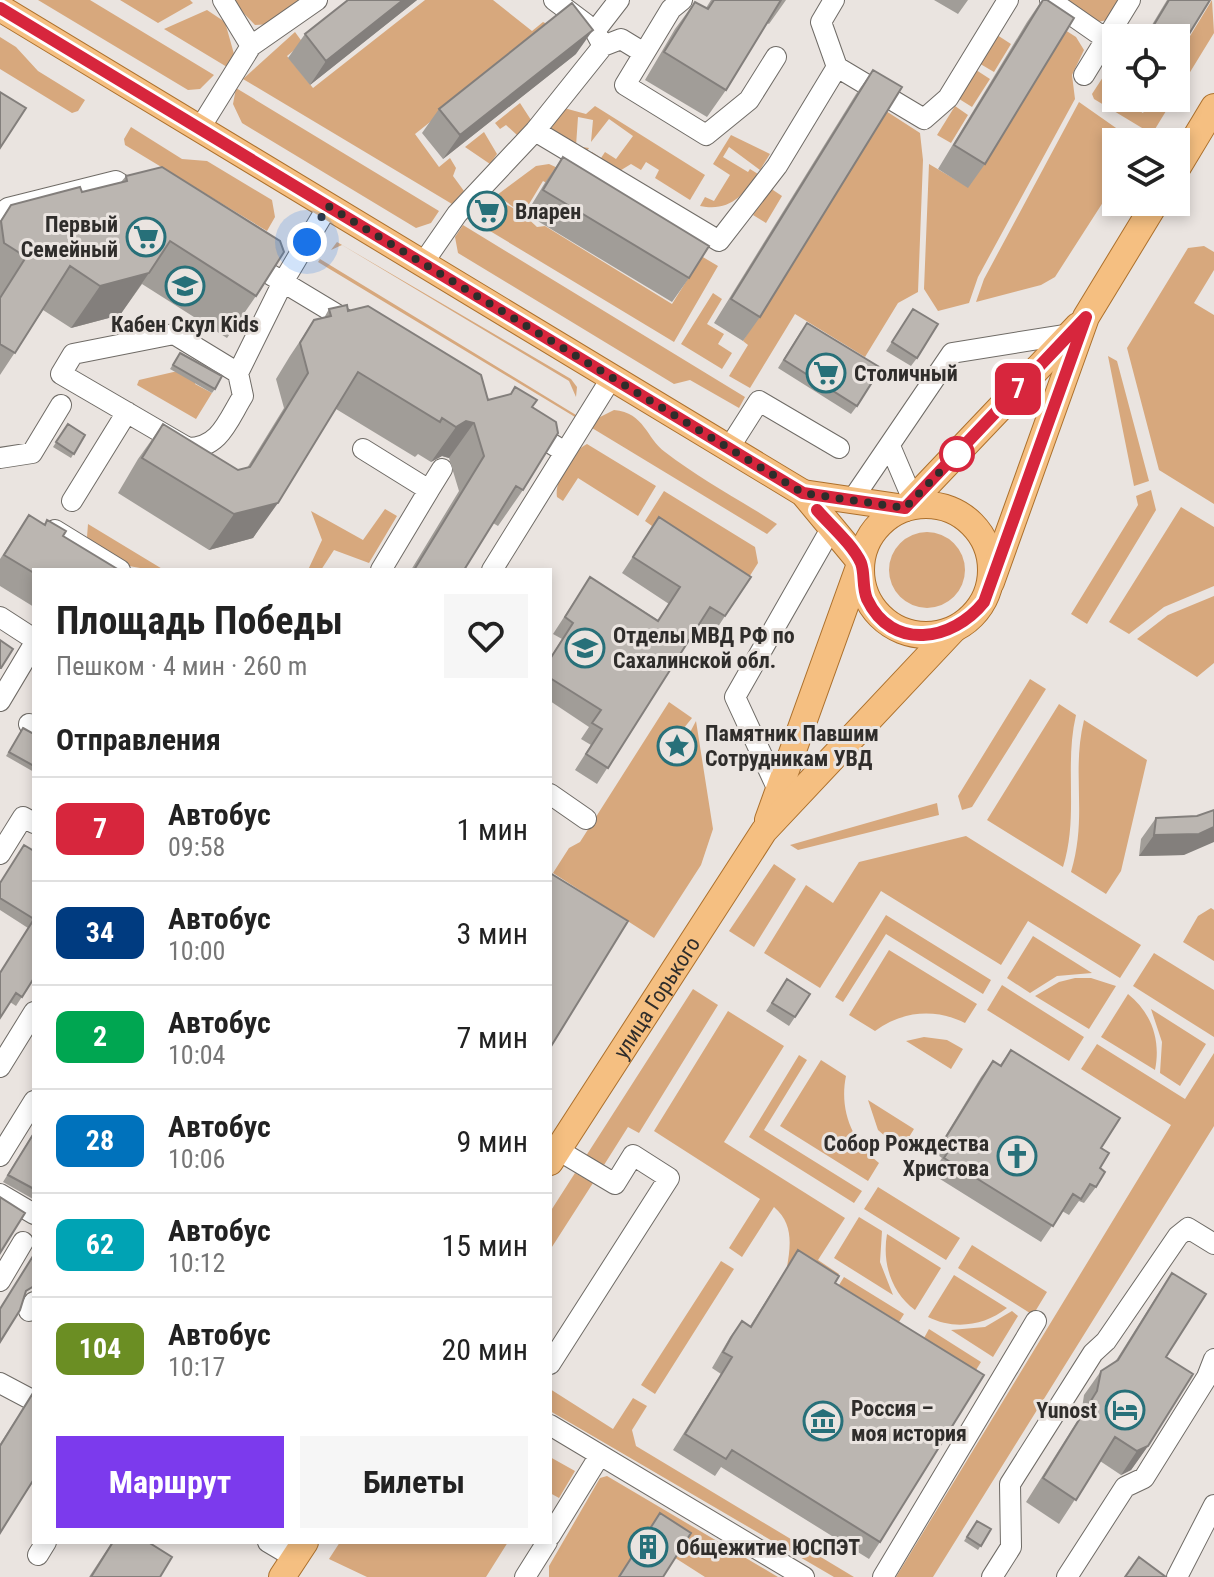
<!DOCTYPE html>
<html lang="ru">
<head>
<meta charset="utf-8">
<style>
  body { margin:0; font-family:"Roboto Condensed",sans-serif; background:#f6f6f6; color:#222; height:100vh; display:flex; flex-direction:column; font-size:30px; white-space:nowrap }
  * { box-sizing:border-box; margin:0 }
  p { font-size:26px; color:#767676 }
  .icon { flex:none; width:44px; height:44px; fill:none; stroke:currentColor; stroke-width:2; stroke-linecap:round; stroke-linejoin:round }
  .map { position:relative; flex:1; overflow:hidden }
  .side { position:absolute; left:32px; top:568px; width:520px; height:976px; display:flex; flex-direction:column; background:#fff; border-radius:0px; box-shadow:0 4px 12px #0003 }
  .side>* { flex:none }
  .badge { padding:0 16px; border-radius:12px; font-size:28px; line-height:52px }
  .buttons { position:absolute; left:1102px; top:24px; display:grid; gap:16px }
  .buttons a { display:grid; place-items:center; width:88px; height:88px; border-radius:0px; background:#fff; box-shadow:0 4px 12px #0003; font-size:40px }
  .you { position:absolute; width:40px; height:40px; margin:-20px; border:6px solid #fff; border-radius:50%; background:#1a73e8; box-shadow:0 0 0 12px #1a73e833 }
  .map>.badge { position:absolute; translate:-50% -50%; box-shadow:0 0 0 4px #fff }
  h2 { padding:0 24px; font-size:30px; line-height:72px }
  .round { display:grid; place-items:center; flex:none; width:84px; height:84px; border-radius:0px; background:#f6f6f6 }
  .overview { display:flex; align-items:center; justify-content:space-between; height:136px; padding:0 24px }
  h1 { font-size:38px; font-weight:700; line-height:60px }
  .cta { display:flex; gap:16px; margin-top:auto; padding:16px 24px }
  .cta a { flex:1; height:92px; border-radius:0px; background:#7c3aed; color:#fff; font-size:32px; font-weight:700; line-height:92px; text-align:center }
  .cta a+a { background:#f6f6f6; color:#222 }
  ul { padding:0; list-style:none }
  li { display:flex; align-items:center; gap:24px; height:104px; padding:0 24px; border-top:2px solid #e0e0e0 }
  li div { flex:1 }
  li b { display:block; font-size:30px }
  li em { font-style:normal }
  li .badge { min-width:88px; font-weight:700; text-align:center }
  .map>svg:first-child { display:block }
  .green { fill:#d7a87d }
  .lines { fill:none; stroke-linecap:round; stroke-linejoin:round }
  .minor-casing { stroke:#6f6b66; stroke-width:22 }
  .major-casing { stroke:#ac702c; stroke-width:28 }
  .minor { stroke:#fff; stroke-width:20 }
  .major { stroke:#f5bf81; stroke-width:26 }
  .wall { fill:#a19d98 }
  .shaded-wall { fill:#837f7c }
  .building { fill:#bbb6b1; stroke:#837f7c; stroke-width:2 }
  .line-casing { stroke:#fff; stroke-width:18 }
  .line { stroke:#d7263d; stroke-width:12 }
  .walk { stroke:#2f2d2b; stroke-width:8; stroke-dasharray:0 14.4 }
  .stop-dot { fill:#fff; stroke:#d7263d; stroke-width:4 }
  .labels { text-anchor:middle; stroke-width:6; stroke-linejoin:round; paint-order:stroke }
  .poi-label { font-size:22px; font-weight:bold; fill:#2f2d2b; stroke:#eae4e0; text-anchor:start }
  .street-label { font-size:22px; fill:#2f2d2b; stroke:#eae4e0 }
</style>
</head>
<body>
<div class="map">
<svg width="1214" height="1577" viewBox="0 0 1214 1577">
  <rect width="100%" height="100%" fill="#eae4e0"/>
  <path class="green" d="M38 0H90L214 75 200 89 188 90Z
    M120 0H190L193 3 158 23Z
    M231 0H305L273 24 255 25Z
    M425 0H493L532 31 543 22 551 26 415 134 439 167 450 158 456 168 453 176 464 191 452 204 243 79 295 32 303 43 287 56 313 88Z
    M1056 0H1119L1107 20 1093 23Z
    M1212 0 1214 33 1176 95V59Z
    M207 10 225 22 234 54 227 67 164 29Z
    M1065 30 1076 37 1084 50 1072 75 1075 99 978 277 969 303 938 311 924 289 929 164 968 187Z
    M994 33 1011 44 994 72 977 62Z
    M0 37 16 47 38 71 85 100 78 111 72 113 0 69Z
    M1114 60 1116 76 1107 91 1143 113 1152 98H1174L1152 134 1094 99 1092 94Z
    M973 68 990 79 972 107 956 97Z
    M236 88 439 211 431 223 416 228 242 123 233 104Z
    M1079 102 1136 142H1116V182L1055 277 1041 285 976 302 984 279Z
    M520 103 531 120 517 135 506 125 500 129 495 123Z
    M595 106 705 175 690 200 655 178 659 170 646 162 641 170 631 164 618 172 587 161 592 152 601 158 605 152 616 159 633 136 609 119 591 142 593 120 578 117 576 146 589 148 582 159 550 130 564 108 586 114Z
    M955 106 968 115 951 143 937 135Z
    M886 111 920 133 923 160 918 292 898 303 865 357 795 314 750 388 729 376 748 345 743 341Z
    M131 127 182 159 207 161 272 200 275 217 267 231 125 145 124 139Z
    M484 132 497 154 490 164 465 147Z
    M731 135 770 154 760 170 729 147 723 157 748 172 750 169 758 174C743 196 729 212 700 206L705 197 714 201 730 175 713 164Z
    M549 164 571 174 561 191 543 181 523 214 537 227 545 226 672 304 694 269 691 250 718 266 674 342 470 219 495 198 520 212 497 195 536 166Z
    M770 188 782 196 766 223 753 215Z
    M463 225 745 397 739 408 690 380 674 384 458 253 455 237Z
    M337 242 571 379 577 387 576 397 569 381 342 245 331 250Z
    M1204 246 1214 252V270L1194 303 1214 315V504L1159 470 1127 348 1188 248Z
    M320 259 576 415 575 417 318 262Z
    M713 293 722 299 707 324 724 334 718 344 732 353 722 369 681 344Z
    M1108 356 1117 361 1149 481 1134 486Z
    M195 367V384L212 393 196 419 137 385 139 380Z
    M614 410C645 413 646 438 665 452 700 479 740 500 777 524L767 534 592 428 598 418Z
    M587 444 656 486 638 516 578 478 563 501 557 497C554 482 572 451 587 444Z
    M1151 490 1156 510 1087 624 1071 614 1138 505 1136 496Z
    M664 491 755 547 758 563 739 593 647 534 652 526 645 521Z
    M1181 507 1214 527V586L1164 607 1129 634 1109 622Z
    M385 509 397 516 369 563 334 550 321 570H308L322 540 311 511 363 540Z
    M88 524 164 570C138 570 101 563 87 537Z
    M889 570a38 38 0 1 1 76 0a38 38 0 1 1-76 0Z
    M1214 596V663L1197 677 1137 639 1168 615Z
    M1030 679 1046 689 972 807 962 810 958 796Z
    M669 702 692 718 667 749 678 755 696 721 713 829 701 865 654 938 553 873 569 848 580 842Z
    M1059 704 1076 715C1064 766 1079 816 1063 867L987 820Z
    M1084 720 1147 760 1121 871 1106 894 1071 872C1088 815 1071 774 1084 720Z
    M937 803 939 815 798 850 790 845Z
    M966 836 1141 945 1120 978 1028 921 1001 965 881 891 820 988 764 953 806 885 833 903 859 862Z
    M774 864 796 879 754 947 729 931Z
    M1211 908 1214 910V961L1183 942 1198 916Z
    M886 915 991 980 983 994 886 934 843 1002 835 997Z
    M1033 936 1092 973 1057 976 1030 993 1007 978Z
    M889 950 977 1004 965 1023C935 1008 902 1011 875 1031L849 1015Z
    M1154 953 1214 990V1037L1133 986Z
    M1075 978H1091L1116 986 1089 1029 1035 996 1059 982Z
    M1002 985 1084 1037 1069 1061 987 1010Z
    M693 989 718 1005 639 1133 628 1127 604 1165 586 1156Z
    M1128 994C1152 1013 1161 1041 1155 1070L1101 1037Z
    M1151 1009 1206 1044 1180 1086 1160 1073 1162 1042Z
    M728 1011 784 1046 724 1142 845 1218 818 1260 839 1274 828 1292 787 1267C791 1244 793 1223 774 1207L742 1257 729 1248 760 1199 654 1131Z
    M924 1037 947 1040 963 1049 951 1069 906 1041Z
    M1097 1044 1185 1099 1214 1053V1126L933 1577H896L1171 1125 1081 1069Z
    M799 1055 807 1060 764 1130 862 1191 854 1203 749 1137Z
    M821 1060 846 1076C839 1110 852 1142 879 1163L868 1181 780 1126Z
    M868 1100 914 1129 901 1150 878 1130Z
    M575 1173 593 1183 550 1250V1212Z
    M878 1187 960 1238 946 1260 864 1209Z
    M859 1217 882 1231 880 1262 893 1295 834 1258Z
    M887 1234 941 1268 915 1310C891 1292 882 1263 887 1234Z
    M972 1245 1047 1292 1033 1315 958 1268Z
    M721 1261 734 1269 655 1394 641 1385Z
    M954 1275 1007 1308C984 1326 954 1330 928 1317Z
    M844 1277 904 1314 899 1322 839 1285Z
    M1012 1311 1018 1316 993 1357 951 1330 985 1327Z
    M929 1329 981 1362 976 1370 924 1338Z
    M550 1389 613 1429 633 1398 647 1406 632 1430 636 1446 854 1577H834L550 1411Z
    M550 1457 575 1471 559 1498 550 1493Z
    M607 1476 778 1577H705L644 1538 618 1577H549V1566L600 1478Z
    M340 1542H508L486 1577H367L329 1559Z"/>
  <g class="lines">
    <g class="minor-casing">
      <path id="minor" d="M223 0 251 46
        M554 0 586 24
        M682 0 671 9 625 85 706 135 749 100 776 57
        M834 0 821 22 837 67 924 119 948 98 1008 0
        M1050 0 1106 39
        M603 46 621 39 644 53
        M1084 75 1130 0
        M200 128 251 46 317 0
        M535 131 719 241 777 166 837 67
        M0 214 8 208 116 181 142 197
        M248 261 351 323
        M423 263 457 214 535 131 603 46 595 31 619 0
        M238 373 174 334 73 354 61 374 188 448C220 448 228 420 243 396L238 373 283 282 328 206
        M529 430 565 452
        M890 446 913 500
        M729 448 759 401 839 448
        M363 449 429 490 381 570
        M0 458 32 453 61 405
        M429 490 442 469
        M852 500 952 353 1070 334
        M72 501 127 412
        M55 530 120 570
        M492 570 612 377
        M0 617 34 639
        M0 701 34 644
        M29 724 34 727
        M778 790 735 697 832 527
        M550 794 586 819
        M0 854 23 817 34 823
        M0 1067 34 1012
        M0 1156 34 1101
        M0 1194 34 1214
        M0 1281 23 1242
        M29 1311 34 1302
        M550 1364 669 1178 633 1155 615 1184 558 1150
        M0 1383 34 1401
        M550 1425 804 1577
        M550 1536 600 1455
        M268 1542 295 1558
        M38 1555 46 1542
        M525 1577 547 1542
        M883 1577 1036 1321
        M992 1577 1011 1547 1010 1484 1093 1353 1106 1341 1178 1236 1188 1228 1214 1244
        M1067 1577 1125 1487 1144 1478 1207 1377 1214 1359
        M1177 1577 1214 1505"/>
    </g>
    <g class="major-casing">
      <g id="major">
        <path d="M0 8 803 493 861 563"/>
        <path d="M1176 170 1214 107"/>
        <path d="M803 493 905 508"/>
        <circle cx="926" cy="570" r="65"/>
        <path d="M905 508 1078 326"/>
        <path d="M991 582 1086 317 1156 202"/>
        <path d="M768 820 859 567"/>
        <path id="s1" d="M550 1162 764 831 953 630"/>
        <path d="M282 1577 305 1542"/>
      </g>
    </g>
    <use href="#minor" class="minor"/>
    <use href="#major" class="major"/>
  </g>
  <path class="wall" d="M348 0H417L310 85 288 58 305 34Z
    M711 0H786L769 24 767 23 726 90 707 117 645 80 675 29 695 2 706 8Z
    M934 0H968L958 14Z
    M1042 0 985 164 968 188 938 169 1027 22Z
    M1167 0H1210L1176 38H1144Z
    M576 54 443 159 422 133 439 109Z
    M873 70 760 317 743 341 714 323 856 94Z
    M1116 83V93L1112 90Z
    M1124 98H1148L1141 109Z
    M563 157 689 278 672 302 526 214 546 181Z
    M126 176 256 296 227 338 142 284 120 315 71 328 43 310 0 375V221L11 205 82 192 121 182Z
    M329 309 348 311 488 400 532 407 523 490 498 526 493 523 464 570H411L459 491 449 458 442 456 431 462 418 454 415 457 336 409 253 538 209 550 118 493 138 459 163 424 238 470 247 468 284 408 276 379 290 356 314 320 324 318Z
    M913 309 917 358 911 366 886 351Z
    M801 331 857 406 851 414 778 368Z
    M180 353 215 389 212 393 170 369Z
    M68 424 85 435 71 458 53 447Z
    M29 515 34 570V607L0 586V559Z
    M659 517 725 616 714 633 700 624 597 784 575 770 591 745 581 739 589 727 550 701V658L562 639 553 634 590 577 658 620 669 604 622 573Z
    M23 728 34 734V772L6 756Z
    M1197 816 1184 855 1139 856 1141 839 1156 818Z
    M34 851V978L16 1006 10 1002 28 928 0 910V882Z
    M781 988 795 1017 789 1026 766 1011Z
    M1011 1050 1101 1148 1100 1168 1096 1187 1084 1203 1079 1201 1069 1215 1062 1211 1041 1242 932 1174 942 1158 935 1153 981 1077 993 1061 1000 1065Z
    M34 1132V1198L33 1199 3 1182Z
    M798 1250 835 1283 880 1542 869 1559 721 1467 715 1476 673 1450 721 1374 712 1368 730 1337 742 1321 750 1326Z
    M1172 1273 1166 1357 1148 1446 1131 1470 1121 1475 1100 1461 1059 1524 1026 1502 1081 1415 1084 1395 1101 1371 1115 1362 1156 1297Z
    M33 1393 0 1533V1444Z
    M660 1513 663 1577H618L644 1537Z
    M977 1521 991 1529 978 1550 964 1541Z
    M112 1542H148L160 1577H89Z"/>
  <path class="shaded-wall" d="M403 0H417L310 85 326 61Z
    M593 30 576 54 443 159 460 135Z
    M149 273 120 315 71 328 100 286Z
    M466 421 474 423 449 458 442 456 431 462 456 427Z
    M278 503 253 538 209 550 234 514Z
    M1214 827V842L1184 855 1139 856 1154 835Z
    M1148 1446 1131 1470 1121 1475 1137 1451Z"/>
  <path class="building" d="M348 0H403L326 61 305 34Z
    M714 0H781L726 90 664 52 695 2 708 9Z
    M1043 0H1047L1074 18 985 164 954 145Z
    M1169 0H1210L1176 55V38H1146Z
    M572 3 593 30 460 135 439 109Z
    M873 70 902 87 760 317 731 299Z
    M0 92 26 108 0 148Z
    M563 157 709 246 689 278 543 190Z
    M162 167 280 241 284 252 256 296 170 241 149 273 100 286 70 266 15 353 0 344V298L26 257 4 243 1 221 11 205 80 187 82 192 127 181 126 176Z
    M347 305 348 311 368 306 481 375 488 400 511 394 515 387 537 400 532 407 556 422 558 433 523 490 516 486 464 570H414L484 456 474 423 466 421 456 427 442 418 440 422 358 372 278 503 234 514 142 458 163 424 238 470 250 467 308 373 300 343 314 320 331 316 329 309Z
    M913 309 938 324 917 358 892 342Z
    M807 323 881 368 857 406 784 360Z
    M180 353 222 376 215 389 173 365Z
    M68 424 85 435 74 454 56 442Z
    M29 515 45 525 47 520 66 531 63 536 119 570H34V573L4 555Z
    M659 517 751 577 725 616 710 607 608 768 586 754 602 729 592 723 601 710 550 678V659L573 623 565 617 590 577 658 621 680 587 633 557Z
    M0 640 13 649 1 668H0Z
    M23 728 34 734V766L9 752Z
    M1214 810V827L1199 834 1154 835 1156 818 1197 816Z
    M24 845 34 851V978L22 997 16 993 0 1018V973L34 919 0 898V883Z
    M550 873 628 921 550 1048Z
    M787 979 810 994 795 1017 772 1003Z
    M1011 1050 1120 1118 1101 1148 1109 1153 1100 1168 1105 1172 1096 1187 1090 1184 1081 1199 1073 1194 1053 1226 944 1158 954 1142 946 1137 993 1061 1001 1066Z
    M34 1133V1189L8 1175Z
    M0 1197 25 1213 0 1253Z
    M798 1250 839 1276 835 1283 984 1375 880 1542 732 1450 726 1459 685 1434 732 1357 723 1352 732 1336 742 1321 751 1327Z
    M33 1256 34 1286 26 1291 20 1310 0 1342V1309Z
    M1172 1273 1206 1294 1166 1357 1193 1374 1148 1446 1137 1451 1115 1437 1076 1500 1043 1478 1097 1391 1101 1371 1118 1360Z
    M33 1393 34 1479 0 1533V1446Z
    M660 1513 691 1533 663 1577H619Z
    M977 1521 991 1529 981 1546 967 1537Z
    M113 1542H148L172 1557 160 1577H91Z
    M1139 1557 1166 1577H1125Z"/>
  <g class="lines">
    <g class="line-casing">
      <path id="line" d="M0 8 803 493 905 508 1086 317 984 602C953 641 892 652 867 599 862 587 865 574 861 563 853 545 830 525 817 510"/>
    </g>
    <use href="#line" class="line"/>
    <path class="walk" d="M307 242 328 206 803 493 905 508 957 454"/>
  </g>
  <defs>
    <g id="supermarket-ring" transform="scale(2)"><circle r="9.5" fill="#eae4e0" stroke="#277079" stroke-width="1.5"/><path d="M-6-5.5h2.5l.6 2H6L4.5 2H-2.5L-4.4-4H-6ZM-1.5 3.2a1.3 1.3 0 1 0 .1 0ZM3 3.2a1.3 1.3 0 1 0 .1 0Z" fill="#277079"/></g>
    <g id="school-ring" transform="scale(2)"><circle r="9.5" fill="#eae4e0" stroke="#277079" stroke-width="1.5"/><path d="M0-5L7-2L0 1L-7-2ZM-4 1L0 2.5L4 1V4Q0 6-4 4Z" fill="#277079"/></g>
    <g id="university-ring" transform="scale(2)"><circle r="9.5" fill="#eae4e0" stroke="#277079" stroke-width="1.5"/><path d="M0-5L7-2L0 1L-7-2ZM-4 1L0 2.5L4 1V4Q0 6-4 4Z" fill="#277079"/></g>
    <g id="sight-ring" transform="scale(2)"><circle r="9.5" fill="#eae4e0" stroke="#277079" stroke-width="1.5"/><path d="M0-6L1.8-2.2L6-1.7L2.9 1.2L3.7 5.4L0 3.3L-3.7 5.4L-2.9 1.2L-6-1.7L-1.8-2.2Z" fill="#277079"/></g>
    <g id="church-ring" transform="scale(2)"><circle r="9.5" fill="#eae4e0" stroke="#277079" stroke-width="1.5"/><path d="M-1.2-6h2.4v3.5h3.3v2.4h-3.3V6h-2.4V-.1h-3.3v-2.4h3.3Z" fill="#277079"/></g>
    <g id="hotel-ring" transform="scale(2)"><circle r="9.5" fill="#eae4e0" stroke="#277079" stroke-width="1.5"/><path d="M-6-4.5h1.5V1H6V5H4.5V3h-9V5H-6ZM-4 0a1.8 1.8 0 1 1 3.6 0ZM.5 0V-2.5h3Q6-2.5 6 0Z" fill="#277079"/></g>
    <g id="museum-ring" transform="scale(2)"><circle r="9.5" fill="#eae4e0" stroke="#277079" stroke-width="1.5"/><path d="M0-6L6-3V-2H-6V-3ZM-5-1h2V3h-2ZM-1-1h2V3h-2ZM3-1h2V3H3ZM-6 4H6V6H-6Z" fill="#277079"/></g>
    <g id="building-ring" transform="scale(2)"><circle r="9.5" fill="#eae4e0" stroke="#277079" stroke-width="1.5"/><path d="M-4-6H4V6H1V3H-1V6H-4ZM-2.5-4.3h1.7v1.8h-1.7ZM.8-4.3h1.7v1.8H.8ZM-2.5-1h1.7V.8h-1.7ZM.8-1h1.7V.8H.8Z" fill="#277079"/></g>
  </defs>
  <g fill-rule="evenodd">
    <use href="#supermarket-ring" x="487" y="211"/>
    <use href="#supermarket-ring" x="146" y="237"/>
    <use href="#school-ring" x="185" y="286"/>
    <use href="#supermarket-ring" x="826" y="373"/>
    <use href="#university-ring" x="585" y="648"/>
    <use href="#sight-ring" x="677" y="746"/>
    <use href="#church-ring" x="1017" y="1156"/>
    <use href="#hotel-ring" x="1125" y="1410"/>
    <use href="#museum-ring" x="823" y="1421"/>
    <use href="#building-ring" x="648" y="1547"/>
  </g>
  <circle class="stop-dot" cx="957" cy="454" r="16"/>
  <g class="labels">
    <g class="poi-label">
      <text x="515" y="219">Вларен</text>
      <text x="118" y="232" text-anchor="end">Первый<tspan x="118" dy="25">Семейный</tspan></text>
      <text x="185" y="332" text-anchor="middle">Кабен Скул Kids</text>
      <text x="854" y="381">Столичный</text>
      <text x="613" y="643">Отделы МВД РФ по<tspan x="613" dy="25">Сахалинской обл.</tspan></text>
      <text x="705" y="741">Памятник Павшим<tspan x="705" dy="25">Сотрудникам УВД</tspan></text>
      <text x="989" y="1151" text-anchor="end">Собор Рождества<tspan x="989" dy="25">Христова</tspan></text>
      <text x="851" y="1416">Россия –<tspan x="851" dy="25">моя история</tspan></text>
      <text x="1097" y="1418" text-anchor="end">Yunost</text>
      <text x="676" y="1555">Общежитие ЮСПЭТ</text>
    </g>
    <g class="street-label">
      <text dy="8" stroke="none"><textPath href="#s1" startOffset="196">улица Горького</textPath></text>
    </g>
  </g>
</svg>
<div class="buttons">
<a><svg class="icon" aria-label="locate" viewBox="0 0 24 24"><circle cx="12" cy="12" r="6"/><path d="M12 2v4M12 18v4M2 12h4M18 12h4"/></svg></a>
<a><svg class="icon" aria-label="layers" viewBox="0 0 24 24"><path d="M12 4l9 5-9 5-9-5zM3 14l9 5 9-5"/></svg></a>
</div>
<div class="you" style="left:307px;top:242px"></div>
<b class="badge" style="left:1018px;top:389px;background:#d7263d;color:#fff">7</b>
<section class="side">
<div class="overview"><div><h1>Площадь Победы</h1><p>Пешком · 4 мин · 260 m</p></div><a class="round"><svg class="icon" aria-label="heart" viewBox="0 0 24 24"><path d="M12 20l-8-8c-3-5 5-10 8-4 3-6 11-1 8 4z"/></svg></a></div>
<h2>Отправления</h2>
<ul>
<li><span class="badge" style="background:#d7263d;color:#fff">7</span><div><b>Автобус</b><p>09:58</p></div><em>1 мин</em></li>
<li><span class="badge" style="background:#003b80;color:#fff">34</span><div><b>Автобус</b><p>10:00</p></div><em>3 мин</em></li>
<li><span class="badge" style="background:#00a651;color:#fff">2</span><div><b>Автобус</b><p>10:04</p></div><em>7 мин</em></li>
<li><span class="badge" style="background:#0072bc;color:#fff">28</span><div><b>Автобус</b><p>10:06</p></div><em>9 мин</em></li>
<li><span class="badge" style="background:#00a3b4;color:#fff">62</span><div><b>Автобус</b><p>10:12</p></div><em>15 мин</em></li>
<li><span class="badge" style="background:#6b8e23;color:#fff">104</span><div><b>Автобус</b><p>10:17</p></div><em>20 мин</em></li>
</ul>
<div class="cta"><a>Маршрут</a><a>Билеты</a></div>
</section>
</div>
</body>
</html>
